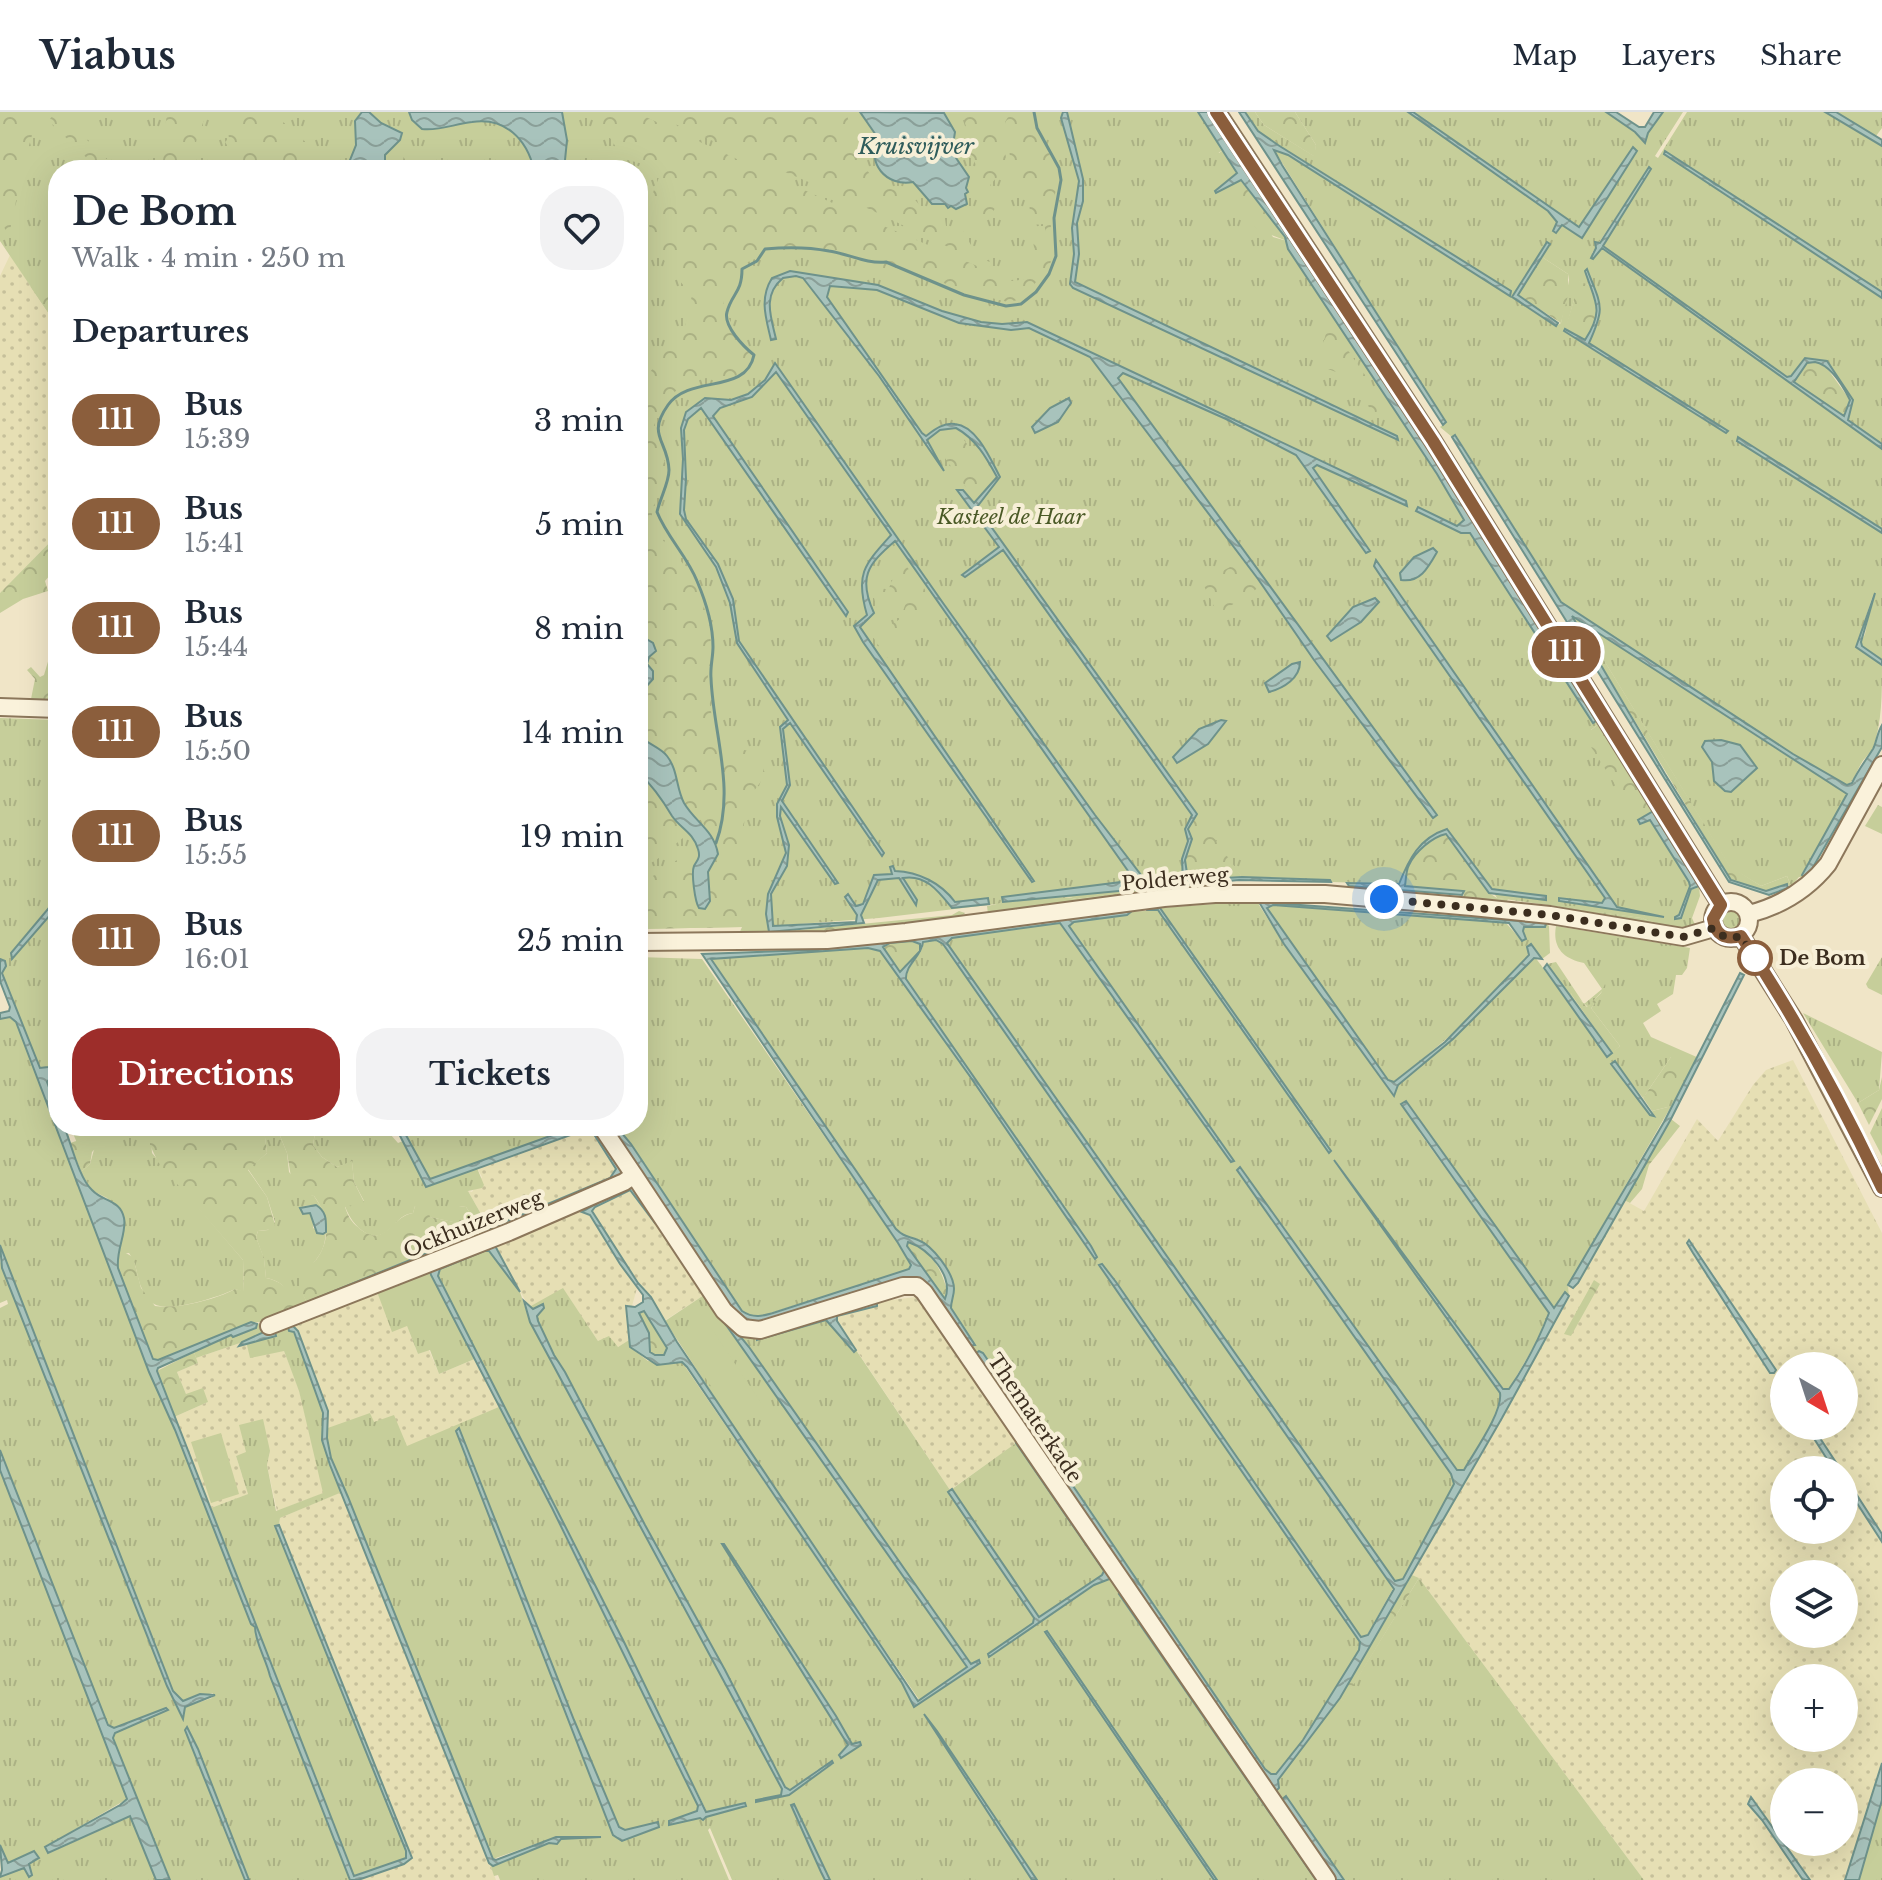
<!DOCTYPE html>
<html lang="en">
<head>
<meta charset="utf-8">
<style>
  body { margin:0; font-family:"Libre Baskerville",serif; background:#f2f2f3; color:#1f2937; height:100vh; display:flex; flex-direction:column; font-size:30px; white-space:nowrap }
  * { box-sizing:border-box; margin:0 }
  p { font-size:26px; color:#747a83 }
  .icon { flex:none; width:44px; height:44px; fill:none; stroke:currentColor; stroke-width:2; stroke-linecap:round; stroke-linejoin:round }
  .map { position:relative; flex:1; overflow:hidden }
  .side { position:absolute; left:48px; top:48px; width:600px; height:976px; display:flex; flex-direction:column; background:#fff; border-radius:32px; box-shadow:0 8px 32px #0002 }
  .side>* { flex:none }
  .badge { padding:0 16px; border-radius:26px; font-size:28px; line-height:52px }
  .needle { width:52px; rotate:141deg }
  .buttons { position:absolute; left:1770px; top:1240px; display:grid; gap:16px }
  .buttons a { display:grid; place-items:center; width:88px; height:88px; border-radius:50%; background:#fff; box-shadow:0 8px 32px #0002; font-size:40px }
  .you { position:absolute; width:40px; height:40px; margin:-20px; border:6px solid #fff; border-radius:50%; background:#1a73e8; box-shadow:0 0 0 12px #1a73e833 }
  .map>.badge { position:absolute; translate:-50% -50%; box-shadow:0 0 0 4px #fff }
  h2 { padding:0 24px; font-size:30px; line-height:72px }
  .round { display:grid; place-items:center; flex:none; width:84px; height:84px; border-radius:32px; background:#f2f2f3 }
  .head { display:flex; align-items:center; justify-content:space-between; height:136px; padding:0 24px }
  h1 { font-size:38px; font-weight:800; line-height:60px }
  .cta { display:flex; gap:16px; margin-top:auto; padding:16px 24px }
  .cta a { flex:1; height:92px; border-radius:32px; background:#9d2d2a; color:#fff; font-size:32px; font-weight:800; line-height:92px; text-align:center }
  .cta a+a { background:#f2f2f3; color:#1f2937 }
  ul { padding:0; list-style:none }
  li { display:flex; align-items:center; gap:24px; height:104px; padding:0 24px }
  li div { flex:1 }
  li b { display:block; font-size:30px }
  li em { font-style:normal }
  li .badge { min-width:88px; font-weight:700; text-align:center }
  header { display:flex; align-items:center; gap:48px; box-sizing:border-box; height:112px; padding:0 40px; background:#fff; border-bottom:2px solid #e0e1e3 }
  header strong { font-size:38px }
  nav { display:flex; gap:44px; margin-inline-start:auto; font-size:28px }
  .map>svg:first-child { display:block }
  .farmland { fill:url(#farmland-dots); fill-rule:evenodd }
  .grass { fill:url(#grass-tufts); fill-rule:evenodd }
  .forest { fill:url(#forest-crowns) }
  .garden { fill:#c6ce9a }
  .water { fill:url(#water-waves); stroke:#6e928b; stroke-width:2; fill-rule:evenodd }
  .lines { fill:none; stroke-linecap:round; stroke-linejoin:round }
  .stream { stroke:#6e928b; stroke-width:3 }
  .minor-casing { stroke:#8c775b; stroke-width:20 }
  .minor { stroke:#faf2db; stroke-width:16 }
  .line-casing { stroke:#fff; stroke-width:18 }
  .line { stroke:#8b5e3c; stroke-width:12 }
  .walk { stroke:#3c2e1f; stroke-width:8; stroke-dasharray:0 14.4 }
  .stop-dot { fill:#fff; stroke:#8b5e3c; stroke-width:4 }
  .labels { text-anchor:middle; stroke-width:8; stroke-linejoin:round; paint-order:stroke }
  .park-label { font-size:20px; font-style:italic; fill:#4a5926; stroke:#f7efd7 }
  .street-label { font-size:20px; fill:#3c2e1f; stroke:#f7efd7 }
  .stop-label { font-size:20px; font-weight:bold; fill:#3c2e1f; stroke:#f7efd7; text-anchor:start }
  .water-label { font-size:22px; font-style:italic; fill:#2f5c5b; stroke:#f7efd7 }
</style>
</head>
<body>
<header>
<strong>Viabus</strong>
<nav><a>Map</a><a>Layers</a><a>Share</a></nav>
</header>
<div class="map">
<svg width="1882" height="1768" viewBox="0 0 1882 1768">
  <defs>
    <pattern id="farmland-dots" width="8" height="8" patternUnits="userSpaceOnUse" patternTransform="scale(2)"><rect width="8" height="8" fill="#e6dfb4"/><path d="M2 2h.1M6 6h.1" fill="none" stroke="#c6c09a" stroke-width="1.8" stroke-linecap="round"/></pattern>
    <pattern id="grass-tufts" width="24" height="20" patternUnits="userSpaceOnUse" patternTransform="scale(2)"><rect width="24" height="20" fill="#c6ce9a"/><path d="M3 7l-1-3M5 7V3M7 7l1-3M15 17l-1-3M17 17v-4M19 17l1-3" fill="none" stroke="#abb184"/></pattern>
    <pattern id="forest-crowns" width="20" height="18" patternUnits="userSpaceOnUse" patternTransform="scale(2)"><rect width="20" height="18" fill="#c6ce9a"/><path d="M2 6a3 3 0 1 1 6 0M12 15a3 3 0 1 1 6 0" fill="none" stroke="#abb184"/></pattern>
    <pattern id="water-waves" width="16" height="10" patternUnits="userSpaceOnUse" patternTransform="scale(2)"><rect width="16" height="10" fill="#a8c3bc"/><path d="M0 5q4-4 8 0t8 0" fill="none" stroke="#8a9f98"/></pattern>
  </defs>
  <rect width="100%" height="100%" fill="#f0e5c7"/>
  <path class="farmland" d="M10 143 58 215V422L0 481V164Z
    M1793 948 1882 1121V1422L1844 1363V1358H1841L1812 1314H1844V1254H1784V1271L1781 1268 1778 1272 1784 1282V1314H1806L1834 1358H1784V1418H1844V1371L1882 1430V1651L1845 1768H1810L1751 1685 1748 1692 1762 1708 1803 1768H1644L1419 1466 1412 1463 1413 1459 1502 1306 1569 1184 1568 1173 1578 1171 1624 1088 1644 1099 1697 1007 1718 1029 1753 973 1766 958ZM1693 1141 1700 1142 1776 1258 1770 1261ZM1784 1462H1844V1522H1784ZM1784 1566H1844V1626H1784ZM1784 1670H1844V1730H1784Z
    M588 1015H590L616 1057 610 1066 489 1116 468 1079 472 1080 482 1065 477 1056Z
    M629 1077 655 1111 658 1110 691 1167 704 1183 664 1209 592 1100 594 1096Z
    M589 1094 584 1102 590 1103 620 1152 637 1176 632 1194H626L629 1228 618 1235 598 1229 563 1177 529 1195 493 1130Z
    M376 1177 407 1214 418 1242 429 1238 439 1262 477 1246 501 1294 407 1335 373 1311 370 1302 325 1318 309 1252 292 1210Z
    M889 1184 891 1188 916 1185 1021 1328 950 1378 837 1209V1204Z
    M246 1229 284 1239 299 1278 324 1381 277 1399 267 1353 270 1339 236 1344 248 1382 211 1396 174 1305 208 1290 186 1282 177 1260 198 1251 196 1246Z
    M343 1379 496 1768H358L404 1752 279 1413 280 1406Z"/>
  <path class="grass" d="M0 0H1191L1219 41 1223 38 1237 61 1234 65 1273 125 1287 129V136L1294 129 1350 211 1602 609 1591 618 1694 777 1699 774 1700 784 1692 806 1696 815 1677 818 1641 806 1497 786 1494 781 1546 787V784L1492 777 1486 770 1402 765 1399 772 1331 770 1330 768 1242 765 1237 759 1183 764V769L1170 771 1172 774 1168 776 1077 787 1065 784 879 806 773 814 769 820 738 824 742 815 638 817V58H58V215L0 129Z
    M1245 0H1255L1264 13 1314 44 1316 33 1295 0H1408L1548 99 1557 110 1556 121 1562 112 1582 126 1634 36 1579 115 1413 0H1606L1635 20 1639 25 1648 21 1663 0H1683L1655 44 1658 46 1687 0H1825L1882 34V180L1666 40 1664 41 1882 186V332L1848 308 1853 288 1827 249 1787 265 1603 134 1651 57 1649 55 1592 141 1593 147 1601 136 1882 337V417L1738 325 1737 328 1882 421V548L1862 534 1861 530 1865 522 1873 483 1856 535 1882 553C1882 582 1882 611 1873 636 1870 642 1864 646 1861 652 1856 660 1855 668 1847 673L1793 642 1561 490 1456 323 1452 325 1440 315 1446 310 1274 38 1288 43 1510 184 1511 179 1278 33 1258 19ZM1548 130 1550 133 1542 145 1568 162 1569 168 1561 211 1556 214 1512 185ZM1587 157C1600 192 1607 196 1589 231L1727 318 1726 321 1565 220 1574 188V168L1589 173 1585 159Z
    M1836 0H1882V16L1876 24Z
    M1580 509 1804 655 1842 677 1847 683 1802 762 1804 765H1799L1791 774 1787 764 1761 774 1730 755ZM1721 628 1740 633 1743 640 1739 674 1714 656 1712 650Z
    M0 606 58 608V948L47 955 40 956 2 861 5 849 0 847Z
    M1878 693 1882 695V722L1865 714Z
    M1241 790H1262L1259 793 1284 832 1394 983 1398 973 1453 927 1535 845 1607 944 1620 934 1591 896 1606 878 1604 877 1588 895 1573 881 1571 882 1586 904 1547 852 1556 850 1584 892 1602 877 1584 851C1564 847 1552 836 1556 814L1690 836 1687 856 1682 863H1676L1673 882 1657 892 1661 899 1643 911 1651 925 1699 946 1568 1173 1569 1184 1566 1181 1554 1196 1406 989 1420 1021 1549 1201 1537 1229 1509 1277 1503 1278 1335 1048 1500 1281C1503 1300 1474 1340 1464 1358L1456 1359 1240 1056 1451 1362 1454 1372 1403 1467 1396 1471 1359 1538 1303 1628 1276 1662H1271L1265 1657 983 1241 1274 1678 1278 1668 1340 1586 1343 1589 1419 1466 1644 1768H1344L1285 1685 1282 1693 1335 1768H1320L1119 1483 1316 1768H1217L1045 1520 1214 1768H1037L924 1602 1032 1768H830L791 1693 825 1768H732L710 1716 708 1718 729 1768H500L498 1763 494 1764 490 1752 493 1754 538 1731 493 1747 342 1380 280 1406 279 1413 275 1414 406 1739 407 1746 354 1765 211 1396 248 1382 236 1344 246 1340 239 1313 263 1307 270 1339 267 1353 276 1399 323 1381 299 1279 284 1239 250 1246 246 1229 196 1246 194 1240 232 1223 233 1225 256 1216 257 1212 292 1203C290 1183 288 1170 266 1166L264 1147 256 1125 258 1119 268 1118 275 1110 267 1085 248 1057 267 1041 264 1018 259 1014H276L287 1041 289 1060 308 1082 314 1084 323 1098 316 1093 303 1094 313 1105V1116L323 1122 326 1120C325 1129 324 1137 318 1145 306 1164 292 1164 307 1190L302 1192 474 1123 471 1124 467 1113 430 1105 415 1094 413 1101C399 1103 397 1112 387 1119 370 1134 350 1110 345 1094L364 1089 354 1070 352 1050 337 1055 322 1045 313 1033 316 1015 306 1014H338L350 1018 354 1014H383L398 1031 403 1029 427 1075 477 1056 484 1073 482 1076 468 1079 459 1094 466 1095 474 1107 485 1109 489 1116 483 1119 601 1077 622 1058 743 1209 908 1169 974 1233 951 1195 954 1172 951 1165 928 1134 917 1127 902 1124 896 1117 711 847 877 834 900 864 905 863 923 835V830L1116 801 1158 798 1329 1040 1331 1038 1160 796ZM1671 945 1668 995 1652 999 1654 1003 1611 953 1615 950 1643 986ZM635 1075 971 1553 978 1548 971 1558 914 1595 902 1571 682 1250 648 1249 630 1235 629 1228 618 1235 609 1224 598 1229 563 1176 529 1195 533 1197 543 1192 544 1196 537 1204 538 1209 554 1243 565 1260 645 1413 725 1558 785 1675 790 1678 817 1658 833 1652 789 1683 757 1688 781 1683 782 1677 530 1210 520 1180 490 1139H484L440 1157 438 1164 624 1530 707 1700 747 1693 706 1705 669 1709 697 1699 698 1694 501 1294 407 1334 394 1303 374 1310 370 1301 325 1317 318 1281 293 1211 376 1177 392 1220 407 1214 418 1242 430 1238 439 1262 477 1246 431 1163 433 1155 589 1094 620 1077ZM908 1180 921 1185 1112 1466 1094 1473 990 1545 988 1542 1033 1511 1034 1506 948 1380 950 1378 856 1238 853 1240 826 1208 757 1228Z
    M1273 793 1506 811 1522 829 1524 815H1545L1546 811 1549 814 1550 841 1542 847 1532 833C1524 866 1424 946 1394 970L1388 968 1266 796Z
    M1720 808a12 12 0 1 1 24 0a12 12 0 1 1-24 0Z
    M638 845 702 847 898 1131 911 1154 910 1157 758 1205 749 1204 742 1199 616 1014H638Z
    M1882 845V883L1868 876 1866 872Z
    M1803 901 1882 940 1879 978 1858 991Z
    M10 905 16 910 149 1260 175 1318 251 1512 255 1515C255 1530 266 1548 270 1564L350 1768H170L113 1626 115 1621 167 1597 114 1616 108 1613 0 1338V1196L8 1192 7 1188 0 1191V1149L167 1574 182 1606 184 1604 185 1595 212 1586 213 1581 183 1589 173 1579 0 1133V907Z
    M1882 996V1044L1870 1021Z
    M105 1014H150L152 1041 243 1148 244 1180 235 1177C219 1185 170 1201 154 1192 149 1190 144 1182 142 1177 136 1165 138 1153 129 1141L117 1142 125 1109 107 1086 91 1078 81 1060 90 1052 95 1034 108 1021Z
    M401 1014H578L430 1067Z
    M704 1183 758 1256 967 1555 920 1589 780 1385 665 1209Z
    M1016 1331 1104 1459 1102 1463 1041 1505H1039L952 1377Z
    M0 1358 127 1687 45 1735 49 1741 131 1704 156 1768H0V1765L24 1756 29 1765 32 1763 29 1752 33 1739 8 1752 0 1733Z
    M1882 1688V1768H1859Z"/>
  <path class="forest" d="M39 0 24 50 9 123 0 109V1Z
    M54 0H58L118 58H99L49 9Z
    M168 0 176 2 177 0H207C203 8 202 16 198 25 186 57 173 58 142 58 167 48 162 20 168 0Z
    M229 0H272L309 33 317 58H243L225 30 229 26 226 9Z
    M600 0H635L865 106 1012 169 1027 167 1032 161 1027 149 1036 148 1033 129 1047 125 1044 112 1031 113 1028 76 1014 72 1005 10 1011 0H1035L1057 64V73L1050 104 1053 140 1050 153 1027 181 1018 188 1008 190 959 178 907 154C888 160 871 156 855 144L841 148 812 144 802 138 782 140 767 133 755 147 741 153V170L723 188C724 211 751 229 750 247 749 271 713 264 698 267 680 271 655 295 654 313 653 331 664 341 667 359 669 374 651 388 652 404 655 429 682 444 692 465 702 485 711 513 711 535 711 548 707 560 708 572 708 592 715 612 715 633L719 637C741 636 758 635 765 662 761 672 752 679 748 689 742 708 737 797 743 815L638 817V769L661 761 696 732 699 742 693 756 694 790 708 794 710 780 707 767 716 731 701 708 686 694 679 681 673 654 638 621V573L646 575 647 552 653 531 638 522 640 483 638 472V276L685 214 692 183C671 159 643 128 649 93 652 81 658 69 662 57L624 47 600 11Z
    M648 0H699L725 30 722 33Z
    M713 0H847C847 13 856 18 860 30 862 35 860 37 861 43 866 67 887 79 909 81L923 97 945 107 946 114 949 117 961 116 971 133 981 137 987 149 993 151 990 155 844 85 740 41Z
    M961 0H1000L1007 54 990 73 999 84 992 104 980 110 973 102C989 85 980 54 967 38L968 20Z
    M1169 0H1198L1223 38 1218 41 1207 38 1189 16Z
    M1255 0H1295L1316 33 1315 45 1264 13Z
    M396 35 413 58H385C386 47 384 40 396 35Z
    M1240 68 1285 125 1287 129 1258 118 1234 90 1216 81Z
    M1542 145 1568 162V183L1561 211 1518 183Z
    M1574 167 1589 173C1600 196 1598 207 1585 228L1565 217 1574 188Z
    M30 174 58 191V215Z
    M1329 211 1381 286 1374 308 1358 268 1317 253Z
    M1815 250 1824 252 1850 288 1844 305 1793 269 1807 251Z
    M961 324 978 347 977 380 966 375 939 338 946 327Z
    M58 422V459L51 462 45 469 48 479 23 487 0 501V481Z
    M1215 428 1237 444 1258 476 1218 502 1202 470 1230 455 1225 438 1209 435Z
    M903 450 924 476 935 496 908 508 887 546 873 525 900 507 907 488 899 480 877 496 874 486 876 474 888 478 899 453Z
    M1571 503 1580 509 1730 754 1761 774 1787 764 1791 774 1787 772 1766 779 1731 768Z
    M58 530V588L31 587 35 567 27 558 31 555 40 565 44 563 52 536Z
    M1602 609 1657 697 1638 708 1584 624Z
    M638 660 656 679 674 707 689 721 655 749 638 756Z
    M1197 702 1242 765 1188 769 1185 748 1192 727 1188 717Z
    M1446 722 1489 781 1497 786 1508 787 1504 795 1462 791 1464 780 1405 774C1406 768 1406 759 1409 753 1415 740 1432 725 1446 722Z
    M1157 777 1159 783 988 802 987 794C1016 788 1049 781 1078 787Z
    M1559 794 1641 806 1677 818 1558 801Z
    M959 799 965 801 957 808 790 824V819L952 803Z
    M916 829 920 832V839L900 860 883 835 890 831Z
    M1605 872 1607 878 1591 896 1620 934 1612 941 1571 882 1573 880 1587 895 1601 881Z
    M1671 945 1681 949 1668 995 1652 999 1643 986Z
    M1882 965V987L1869 1013 1858 991 1879 978Z
    M1671 1007 1680 1014 1649 1053 1642 1077 1630 1091 1624 1088Z
    M150 1014H259L264 1017 267 1041 248 1058 267 1085 275 1113 274 1117 258 1119 256 1125 264 1146 266 1166C285 1170 292 1180 294 1198 276 1198 269 1213 251 1210L158 1248H153L118 1156 117 1142 124 1140 133 1145 141 1176 155 1194C178 1197 215 1188 235 1177L244 1179 243 1148 158 1050 150 1033Z
    M276 1014H316L313 1033 322 1045 337 1055 352 1049 354 1070 364 1090 345 1095C348 1104 351 1110 359 1116 385 1138 390 1105 413 1101L415 1094 427 1096 430 1105 468 1113 471 1124 307 1190C302 1182 297 1175 301 1165 304 1157 314 1152 318 1145 331 1126 328 1102 314 1084L301 1082 292 1071 287 1041Z
    M107 1019V1024L92 1040 90 1052 81 1060 70 1031Z
    M468 1079 485 1109 474 1107 466 1095 459 1094V1085Z
    M908 1130C933 1139 941 1157 948 1181L945 1187 907 1134Z
    M1594 1168 1600 1172 1571 1224 1564 1222Z
    M644 1198 668 1236 664 1243H655L650 1240 649 1221 639 1200Z
    M194 1240 198 1251 177 1260 186 1282 203 1276 208 1290 174 1305 157 1259Z
    M1412 1463 1419 1466 1343 1590 1340 1586Z"/>
  <path class="garden" d="M70 1014H105L107 1019 77 1031Z
    M711 1216 764 1295 737 1313 684 1234Z
    M221 1321 239 1382 211 1391 191 1330Z"/>
  <path class="water" d="M362 0H369L381 11 402 21 400 28 385 43V58H346L356 33 355 9Z
    M409 0H562L567 28 564 58H534C527 27 505 5 472 10 454 12 440 19 422 17L412 8Z
    M860 0 944 1 955 20 952 40 969 65 966 76 968 80 965 82 967 92 956 97 951 94 948 96 945 92H932L913 70C886 75 866 51 878 26Z
    M1063 0H1067L1083 67V89L1077 111 1079 142 1075 170 1397 324 1398 328 1073 176 1070 172 1074 142 1072 116 1079 69 1061 6Z
    M1198 0H1208L1223 19 1455 379 1596 609 1593 611 1470 421H1461L1416 399 1418 395 1457 414 1464 408 1437 362 1288 137 1285 125 1241 68 1216 81 1215 79 1237 61Z
    M1239 0H1245L1258 19 1278 33 1511 179 1510 184 1288 43 1274 38 1282 53 1446 310 1443 313Z
    M1408 0H1413L1579 115 1633 35 1637 39 1582 126 1562 113 1556 121 1553 119 1557 110 1548 99Z
    M1606 0H1616L1639 15H1645L1654 0H1663L1648 21 1645 31 1635 20Z
    M1825 0H1836L1882 28V34Z
    M1665 39 1882 180V186L1664 42Z
    M1649 55 1651 57 1603 134 1787 265 1791 264 1805 246 1827 249 1853 288 1848 308 1882 332V337L1602 136 1593 147 1591 146 1596 136 1595 130 1600 131ZM1815 250C1831 253 1843 274 1850 288L1844 304 1794 270 1807 251Z
    M1547 130 1550 132 1518 183 1558 211 1556 214 1512 185Z
    M1587 157C1601 194 1606 194 1589 231L1728 319 1726 321 1564 219 1565 217 1585 228C1605 197 1595 190 1585 159Z
    M790 159 878 173 942 199 981 210 1002 212 1027 210 1406 389 1407 394 1317 353 1313 356 1370 439 1366 441 1296 343 1226 307 1123 261 1118 266 1437 703 1433 706 1314 548 1258 467 1090 245 1029 216 1011 218 959 211 877 178 830 174 827 185 922 321 926 324C934 318 944 310 955 312 977 314 991 348 1000 365L977 395 1197 702 1188 717 1192 727 1185 748 1188 768 1242 765 1330 768 1331 770 1239 768 1172 774 1170 770 1183 769 1182 747 1188 729 1185 717 1192 703 1003 438 965 465 962 463 999 435 957 378H963L974 391 997 365C986 345 976 327 956 316L940 318 927 328 944 359 879 264 803 166 796 164 783 166C762 183 771 205 776 227L771 228C766 206 759 187 772 166Z
    M775 251 943 491 1095 703 1151 776 1003 790 1002 785 1129 769 1133 766 895 429C867 453 858 466 874 501L860 515 1034 769 1032 770 863 530 854 514 867 503C855 462 864 453 891 423L776 260 752 285 720 296 713 304 848 500 846 504 701 296 688 307 684 318 686 367 684 398 686 407 718 452 733 487 739 529 884 741 882 744 790 611 783 617 790 673 782 689 838 771 835 772 781 695 780 704 789 733 787 754 771 782 773 814 856 810 857 803 845 785 848 782 856 794 863 792 874 763 892 762 890 755 893 754 895 759C919 760 941 771 955 790L988 786 989 792 952 796C939 780 926 762 903 766L917 788 916 793 899 766 878 768 861 803 864 811 769 820 766 802 768 782 786 741 777 705V692L787 673 780 615 788 608 737 531 730 491 716 455 680 402 683 347 681 316 686 300 705 286 731 288 748 282 765 268Z
    M1069 286 1071 291 1058 310 1035 321 1032 315 1050 296Z
    M1455 323 1561 490 1793 642 1847 673 1852 671C1858 658 1866 648 1873 637 1876 632 1877 621 1882 613V635L1812 757 1804 765 1802 763 1847 682 1572 504 1665 662 1731 768 1766 779 1787 772 1788 776 1769 783 1729 770 1479 369 1452 325Z
    M1738 325 1882 417V421L1737 329Z
    M1433 436 1437 440C1428 456 1420 471 1401 468L1400 461 1414 445Z
    M1376 448 1617 795 1664 805 1559 789V786L1602 791 1605 786 1396 487 1374 454Z
    M1875 481 1861 530 1862 534 1882 548V553L1856 535Z
    M1375 486 1379 490 1361 510 1331 529 1327 524 1353 495Z
    M638 522 653 531 656 539 649 545 647 552 653 559V567L646 575 638 573Z
    M1300 550C1300 566 1284 576 1269 580L1265 571 1292 552Z
    M1221 608 1226 609 1208 632 1177 651 1173 645 1199 617Z
    M638 621C645 632 659 634 667 644 678 658 676 676 684 691 695 710 714 718 718 742L708 760 710 789 705 797 699 796C695 790 691 761 694 754 697 748 701 746 698 737 693 720 680 716 672 704 662 687 652 673 638 660Z
    M1721 628 1740 633 1757 656 1731 680 1725 679 1714 669 1712 650 1702 635 1705 629Z
    M1657 697 1660 704 1657 707 1699 774 1691 777 1681 806 1675 807V805L1679 803 1690 774 1689 770 1650 708 1640 712 1638 708Z
    M1447 717 1492 777 1546 784V788L1489 781 1446 722C1432 725 1415 740 1409 753 1406 758 1406 767 1405 774L1464 779 1462 783 1349 774 1347 771 1399 772C1409 747 1419 726 1447 717Z
    M58 785V794L12 847 11 841Z
    M1259 790 1546 811 1545 815H1524L1523 819 1526 827 1522 829 1509 811 1273 793 1267 796 1388 968 1394 970 1445 930 1529 843 1527 835 1531 832 1542 847 1534 846 1453 927 1398 973 1394 984 1284 832Z
    M1146 795 1160 796 1331 1039 1329 1041 1162 804 1158 798H1147Z
    M1132 799 1127 803 1074 810 1069 814 1234 1049 1231 1050 1060 811 952 826 947 831 1395 1469 1403 1467 1454 1372 1451 1362 1237 1058 1240 1055 1457 1358H1464C1474 1340 1503 1300 1500 1281L1334 1048 1503 1277H1509C1525 1254 1539 1227 1549 1201L1401 992 1406 989 1554 1196 1565 1180 1569 1184 1502 1306 1340 1586 1278 1668 1279 1676 1276 1679 973 1244 979 1239 983 1241 1265 1657 1271 1662H1276L1303 1628 1359 1538 1360 1530 1099 1153 1102 1152 1116 1170 1361 1525 1368 1523 1394 1477 943 832 936 828 923 830C922 844 905 853 906 867L1091 1134 1097 1145 1095 1147 969 963 880 839 868 836 711 847 896 1117C904 1125 908 1124 918 1128 932 1133 954 1161 954 1177 954 1184 951 1189 951 1196L975 1233 968 1234 928 1176 752 1212 734 1201 609 1014H616L631 1032 742 1199C754 1207 763 1204 776 1200L909 1157 911 1153 898 1131 702 842 814 838ZM912 829 920 832V839L900 860 883 835 890 831ZM908 1130C929 1137 954 1164 945 1187L907 1134Z
    M0 847 5 849 6 854 2 861 40 956 48 955 58 948V957L47 970 58 999V1014H64C71 1031 79 1066 92 1078 103 1090 120 1087 124 1106 127 1121 116 1137 118 1156L153 1247 158 1248 251 1210 257 1212 256 1216 233 1225 231 1223 158 1256 157 1259 354 1764 406 1746V1739L275 1414 279 1413 412 1746 404 1752 358 1768H350L270 1564C266 1547 255 1530 255 1515L251 1512 175 1318 149 1260 16 910 10 905 0 907V901L9 899 10 895 0 869Z
    M1547 852 1612 941 1607 945 1544 856Z
    M1740 861 1744 863 1671 1007 1578 1171 1573 1176 1568 1173 1664 1010Z
    M1615 949 1654 1004 1650 1003 1611 952Z
    M395 1014H401L430 1067 578 1014H595L622 1058 620 1064 601 1077 483 1122V1119L610 1066 616 1057 590 1016 426 1075Z
    M627 1074 635 1075 658 1110 655 1111 630 1078 595 1095 592 1099 638 1171 651 1185 677 1230 918 1589 967 1555 724 1210 727 1208 749 1235 971 1552 979 1548 980 1551 914 1595 902 1571 687 1255 682 1250 657 1253 630 1235 626 1194 635 1195 643 1190V1183L620 1152 590 1103 582 1100ZM644 1199 667 1236 664 1243H655L650 1240 649 1221 639 1201Z
    M316 1093C327 1100 326 1108 326 1120L323 1122 317 1121 310 1101 303 1102 300 1096Z
    M474 1122 475 1125 305 1195 302 1192Z
    M1689 1128 1776 1258 1774 1261H1770L1693 1141 1687 1131Z
    M493 1130 520 1180 489 1139H484L440 1157 438 1164 624 1530 706 1700 745 1691 746 1694 706 1705 703 1708 700 1706 669 1713V1709L697 1699 698 1694 552 1396 431 1163 430 1159Z
    M0 1133 173 1579 183 1589 200 1582 215 1583 185 1595 183 1607 167 1574 2 1156Z
    M877 1187V1194L837 1204V1209L856 1238 854 1240 826 1208 757 1228V1225Z
    M524 1189 533 1197 543 1192 544 1196 537 1204 538 1209 554 1243 565 1260 645 1413 725 1558 785 1675 790 1678 832 1649 833 1651 789 1683 756 1690V1688L781 1683 782 1677 530 1210Z
    M293 1214 298 1219 328 1299 327 1326 331 1346 348 1385 493 1747 496 1748 556 1725H601L561 1727 557 1732 549 1731 493 1754 489 1751 330 1353 322 1328 323 1301 294 1220 289 1219 288 1215Z
    M266 1219 275 1220 276 1224 239 1234 242 1230Z
    M1806 1314H1812L1841 1358H1834Z
    M459 1316 574 1608 619 1715 625 1718 658 1710 659 1715 622 1729 613 1723 456 1319Z
    M1021 1328 1112 1466 1094 1473 989 1545 988 1542 1033 1511 1034 1506 948 1380 952 1377 1039 1505 1102 1463 1104 1459 1016 1331Z
    M0 1338 108 1613 114 1616 166 1596 168 1598 115 1621 113 1626 170 1768H156L130 1704 48 1741 45 1735 120 1693 127 1687 0 1358Z
    M1844 1363 1882 1422V1430L1844 1371Z
    M722 1432H724L836 1604 852 1632 860 1630 861 1633 841 1646 839 1643 848 1633Z
    M1122 1480 1320 1768H1316L1119 1482Z
    M1047 1519 1217 1768H1214L1045 1520Z
    M924 1602 937 1619 1037 1768H1032Z
    M187 1615 198 1637 249 1768H245L185 1618Z
    M1882 1651V1688L1859 1768H1845Z
    M1286 1684 1344 1768H1335L1282 1693 1280 1689Z
    M1751 1685 1810 1768H1803L1762 1708 1748 1692Z
    M794 1692 830 1768H825L821 1760 791 1693Z
    M0 1733 8 1751 34 1739 39 1746 29 1752 32 1763 29 1765 24 1756 0 1765 2 1758Z"/>
  <g class="lines">
    <path class="stream" d="M716 731C736 677 713 621 711 566 710 556 713 545 713 535 713 513 706 490 697 469 687 444 667 425 657 400 660 386 669 371 669 358 668 328 646 324 668 293 690 262 746 283 754 243 744 235 723 214 727 200 732 181 742 181 742 157L757 149 765 137C786 135 808 135 829 139 849 142 866 152 886 150L964 183 1006 194 1021 192 1036 180 1049 162 1056 144 1054 106 1061 68 1059 56 1037 16 1034 0"/>
    <g class="minor-casing">
      <path id="minor" d="M1217 0 1433 329 1721 793
        M0 595 58 597
        M1713 808a18 18 0 1 1 36 0a18 18 0 1 1-36 0Z
        M1749 802C1780 794 1808 777 1828 752L1882 653
        M1741 824 1794 908 1882 1076
        M638 830 827 828 906 820 1164 786 1215 782H1325L1472 795 1550 803 1683 825 1714 816
        M634 1063 724 1199 743 1216 760 1218 903 1174H917L924 1180 1327 1768
        M269 1214 509 1120 624 1070 634 1063 601 1014"/>
    </g>
    <use href="#minor" class="minor"/>
  </g>
  <g class="lines">
    <g class="line-casing">
      <path id="line" d="M1216 0 1433 329 1721 793 1713 807C1716 824 1725 828 1741 824 1794 904 1841 989 1882 1076"/>
    </g>
    <use href="#line" class="line"/>
    <path class="walk" d="M1384 787 1550 803 1683 825 1714 816C1722 826 1729 827 1741 824L1756 848 1755 846"/>
  </g>
  <circle class="stop-dot" cx="1755" cy="846" r="16"/>
  <g class="labels">
    <g class="park-label">
      <text x="1011" y="412">Kasteel de Haar</text>
    </g>
    <g class="street-label">
      <text transform="translate(1175 767) rotate(-5)" y="7">Polderweg</text>
      <text transform="translate(473 1112) rotate(-22)" y="7">Ockhuizerweg</text>
      <text transform="translate(1035 1306) rotate(56)" y="7">Thematerkade</text>
    </g>
    <g class="stop-label">
      <text x="1779" y="853">De Bom</text>
    </g>
    <g class="water-label">
      <text x="916" y="42">Kruisvijver</text>
    </g>
  </g>
</svg>
<div class="buttons">
<a><svg class="needle" viewBox="-14 -14 28 28"><path d="M0-13l5 13h-10z" fill="#e53935"/><path d="M0 13l5-13h-10z" fill="#747a83"/></svg></a>
<a><svg class="icon" aria-label="locate" viewBox="0 0 24 24"><circle cx="12" cy="12" r="6"/><path d="M12 2v4M12 18v4M2 12h4M18 12h4"/></svg></a>
<a><svg class="icon" aria-label="layers" viewBox="0 0 24 24"><path d="M12 4l9 5-9 5-9-5zM3 14l9 5 9-5"/></svg></a>
<a>+</a>
<a>−</a>
</div>
<div class="you" style="left:1384px;top:787px"></div>
<b class="badge" style="left:1566px;top:540px;background:#8b5e3c;color:#fff">111</b>
<section class="side">
<div class="head"><div><h1>De Bom</h1><p>Walk · 4 min · 250 m</p></div><a class="round"><svg class="icon" aria-label="heart" viewBox="0 0 24 24"><path d="M12 20l-8-8c-3-5 5-10 8-4 3-6 11-1 8 4z"/></svg></a></div>
<h2>Departures</h2>
<ul>
<li><span class="badge" style="background:#8b5e3c;color:#fff">111</span><div><b>Bus</b><p>15:39</p></div><em>3 min</em></li>
<li><span class="badge" style="background:#8b5e3c;color:#fff">111</span><div><b>Bus</b><p>15:41</p></div><em>5 min</em></li>
<li><span class="badge" style="background:#8b5e3c;color:#fff">111</span><div><b>Bus</b><p>15:44</p></div><em>8 min</em></li>
<li><span class="badge" style="background:#8b5e3c;color:#fff">111</span><div><b>Bus</b><p>15:50</p></div><em>14 min</em></li>
<li><span class="badge" style="background:#8b5e3c;color:#fff">111</span><div><b>Bus</b><p>15:55</p></div><em>19 min</em></li>
<li><span class="badge" style="background:#8b5e3c;color:#fff">111</span><div><b>Bus</b><p>16:01</p></div><em>25 min</em></li>
</ul>
<div class="cta"><a>Directions</a><a>Tickets</a></div>
</section>
</div>
</body>
</html>
